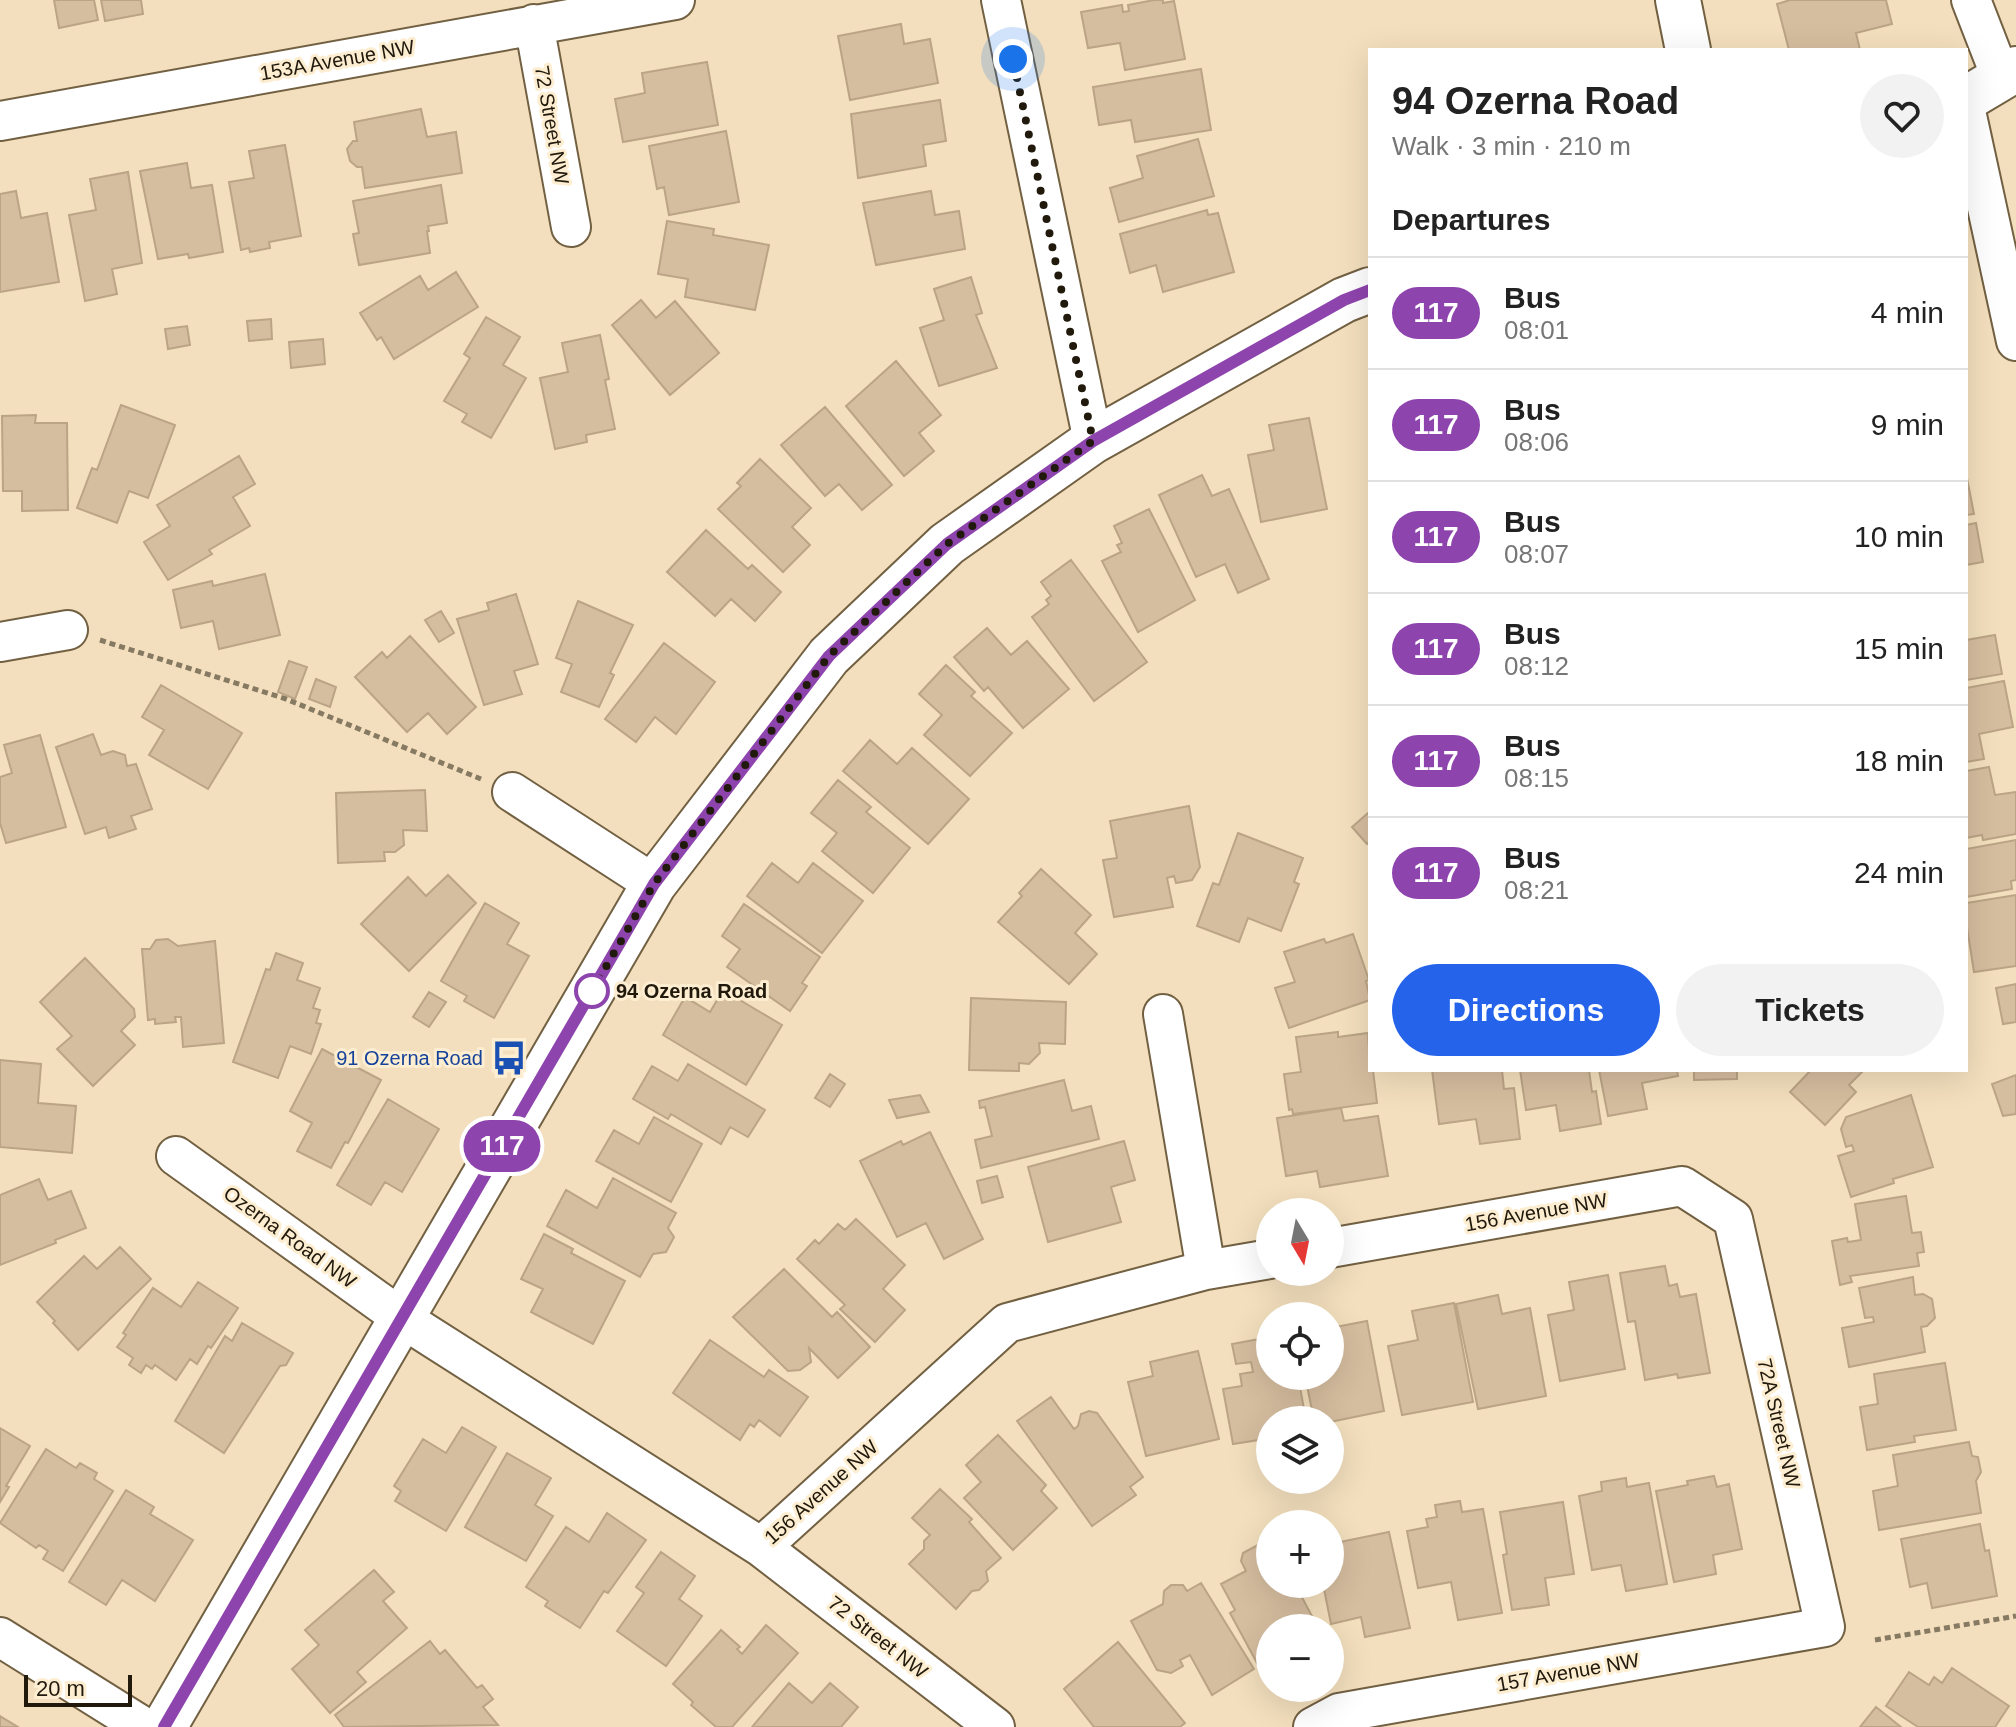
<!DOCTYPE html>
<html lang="en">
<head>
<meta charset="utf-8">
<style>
  body { margin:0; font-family:Helvetica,sans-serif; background:#f2f2f2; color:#222; height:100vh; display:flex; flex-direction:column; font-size:30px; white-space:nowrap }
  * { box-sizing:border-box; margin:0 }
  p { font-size:26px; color:#767676 }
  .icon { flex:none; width:44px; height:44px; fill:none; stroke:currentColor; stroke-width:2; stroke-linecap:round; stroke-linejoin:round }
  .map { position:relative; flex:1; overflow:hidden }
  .drawer { position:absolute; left:1368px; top:48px; width:600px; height:1024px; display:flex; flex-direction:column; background:#fff; border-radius:0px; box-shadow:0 8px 32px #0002 }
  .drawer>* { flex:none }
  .badge { padding:0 16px; border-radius:26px; font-size:28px; line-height:52px }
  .needle { width:52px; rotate:170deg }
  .buttons { position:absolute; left:1256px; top:1198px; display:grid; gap:16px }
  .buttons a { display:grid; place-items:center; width:88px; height:88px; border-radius:50%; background:#fff; box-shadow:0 8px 32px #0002; font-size:40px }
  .scale { position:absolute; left:24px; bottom:20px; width:108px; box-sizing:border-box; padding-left:8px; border:4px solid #20190c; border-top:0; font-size:22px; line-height:28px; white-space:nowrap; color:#20190c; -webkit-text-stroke:6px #fdedd1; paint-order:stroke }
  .you { position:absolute; width:40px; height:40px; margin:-20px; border:6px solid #fff; border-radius:50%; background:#1a73e8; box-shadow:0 0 0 12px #1a73e833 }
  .map>.badge { position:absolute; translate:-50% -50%; box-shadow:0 0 0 4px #fff }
  h2 { padding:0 24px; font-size:30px; line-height:72px }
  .round { display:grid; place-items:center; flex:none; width:84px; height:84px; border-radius:42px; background:#f2f2f2 }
  .head { display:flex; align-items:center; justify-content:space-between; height:136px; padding:0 24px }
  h1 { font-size:38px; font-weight:800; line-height:60px }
  .primary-button { display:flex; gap:16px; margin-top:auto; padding:16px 24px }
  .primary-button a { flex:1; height:92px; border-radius:48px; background:#2563eb; color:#fff; font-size:32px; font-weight:800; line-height:92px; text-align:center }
  .primary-button a+a { background:#f2f2f2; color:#222 }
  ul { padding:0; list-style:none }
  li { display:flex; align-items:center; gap:24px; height:112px; padding:0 24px; border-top:2px solid #e0e0e0 }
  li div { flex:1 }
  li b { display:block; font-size:30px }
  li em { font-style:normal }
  li .badge { min-width:88px; font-weight:700; text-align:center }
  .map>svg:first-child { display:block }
  .building { fill:#d5bd9f; stroke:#bba486; stroke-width:2 }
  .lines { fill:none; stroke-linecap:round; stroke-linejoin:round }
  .minor-casing { stroke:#726042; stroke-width:42 }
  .tertiary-casing { stroke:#726042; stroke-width:48 }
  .path { stroke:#877a63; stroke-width:5; stroke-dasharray:6 4; stroke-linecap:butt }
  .minor { stroke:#fff; stroke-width:38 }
  .tertiary { stroke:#fff; stroke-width:44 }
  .line-casing { stroke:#fff; stroke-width:18 }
  .line { stroke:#8e44ad; stroke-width:12 }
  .walk { stroke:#20190c; stroke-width:8; stroke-dasharray:0 14.4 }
  .stop-dot { fill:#fff; stroke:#8e44ad; stroke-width:4 }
  .labels { text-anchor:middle; stroke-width:6; stroke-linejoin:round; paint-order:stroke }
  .street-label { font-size:20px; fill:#20190c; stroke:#fdedd1 }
  .stop-label { font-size:20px; font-weight:bold; fill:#20190c; stroke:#fdedd1; text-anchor:start }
  .transit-label { font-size:20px; fill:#164399; stroke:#fdedd1; text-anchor:end }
</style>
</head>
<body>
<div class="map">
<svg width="2016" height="1727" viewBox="0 0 2016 1727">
  <rect width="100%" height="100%" fill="#f3dfbd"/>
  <path class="building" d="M54 0H94L98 20 59 28Z
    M101 0H141L143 14 105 21Z
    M1154 0H1163V3L1174 1 1185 59 1125 70 1120 43 1088 48 1081 12 1122 5 1123 12 1129 11 1128 5Z
    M1790 0H1886L1892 24 1856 33 1860 50H1789L1777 4Z
    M901 24 904 44 930 39 938 83 850 100 838 36Z
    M707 62 718 125 623 142 615 99 645 93 642 73Z
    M1201 69 1211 130 1135 142 1131 120 1099 125 1093 87Z
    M940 100 946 141 923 145 926 166 858 178 851 114Z
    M421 109 427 137 456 132 462 173 365 188 362 167H357L350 161 347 149 353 141H357L354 122Z
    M726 131 739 202 669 215 664 187 657 189 649 146Z
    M1198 139 1214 196 1119 222 1110 188 1143 178 1137 156Z
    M285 145 301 236 269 242 270 248 250 252 249 248 241 250 229 182 254 178 249 151Z
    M187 163 191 188 212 185 223 252 189 258 188 254 158 259 140 171Z
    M128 172 142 263 112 269 117 294 85 301 69 215 96 210 90 179Z
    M441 185 447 223 428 226 429 231H427L430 253 359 265 353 234 359 233 353 201Z
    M16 191 21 218 47 213 59 282 0 292V194Z
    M931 191 935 215 959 211 965 249 876 265 863 203Z
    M1207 210 1208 215 1218 213 1234 272 1163 292 1156 265 1130 273 1120 234Z
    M667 221 714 229 713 235 769 245 755 310 685 297 688 279 658 274Z
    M456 272 478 307 394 359 381 337 377 340 360 313 420 276 428 290Z
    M971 277 982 313 976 315 997 368 939 386 920 328 944 320 934 289Z
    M641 300 656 318 675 301 719 353 670 395 612 325Z
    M486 317 520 337 503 365 526 378 491 438 462 422 467 414 444 401 470 358 464 354Z
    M271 319 272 339 249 341 247 321Z
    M187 326 190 345 168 349 165 329Z
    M600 335 609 379 605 380 615 429 586 435 587 442 555 449 540 378 568 372 562 343Z
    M323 339 325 364 291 368 289 342Z
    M896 361 941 415 919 433 934 451 904 476 846 406Z
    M121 405 175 425 148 498 129 491 117 523 77 508 92 468 97 470Z
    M825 407 892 485 862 510 839 484 825 496 781 445Z
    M36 415 35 423H67L68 510 22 511V491H3L2 416Z
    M1309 418 1327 509 1261 522 1248 455 1274 450 1269 425Z
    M239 456 255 484 233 497 250 526 209 550 212 554 168 580 144 542 170 526 157 505Z
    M760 459 811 508 792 527 810 545 783 572 718 509 741 486 737 483Z
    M1966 473 1974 514 1966 515Z
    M1202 475 1212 496 1229 489 1269 579 1238 593 1225 564 1196 577 1159 495Z
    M1149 509 1195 600 1138 632 1102 561 1121 552 1117 545 1122 543 1114 526Z
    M1976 523 1983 562 1966 565V525Z
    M706 530 748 569 752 565 781 592 755 621 731 599 715 616 667 572Z
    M1071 560 1147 662 1094 701 1032 617 1049 604 1046 600 1051 596 1041 582Z
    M265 574 280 635 219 649 213 621 181 628 173 590 212 581 213 586Z
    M516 594 538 664 514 671 522 694 484 705 457 619 489 610 487 603Z
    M578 601 633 625 610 673 614 675 599 707 561 692 572 664 556 658Z
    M441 611 454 633 439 642 425 620Z
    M987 628 1011 655 1027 641 1069 689 1023 728 988 687 984 691 954 657Z
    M1995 635 2002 674 1966 680V638V640Z
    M410 636 476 707 447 734 428 713 407 732 355 677 382 652 387 658Z
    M664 643 715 682 676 734 655 717 636 742 605 719Z
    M289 661 307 667 295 699 278 692Z
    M946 665 975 692 971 696 1012 733 970 776 924 735 942 715 919 694Z
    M316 679 336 687 330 707 309 699Z
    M2004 681 2013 727 1979 734 1984 759 1966 762V688Z
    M161 685 242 733 208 789 149 755 164 730 142 717Z
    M93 734 101 755 113 751 125 755 127 766 136 764 152 809 131 816 136 829 109 838 106 827 85 834 56 747Z
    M40 735 66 827 6 843 0 823V777L12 773 4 745Z
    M870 740 897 764 912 748 969 799 928 844 843 771Z
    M1989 767 1995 795 2016 792V834L1983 840 1982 835 1966 838V771Z
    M838 780 871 807 866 812 910 848 873 893 822 851 837 833 811 813Z
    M425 790 427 831 403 830 404 845 395 852H384L385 861 338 863 336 793Z
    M1189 806 1200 867 1192 880 1176 883 1174 876 1167 878 1173 907 1114 917 1103 860 1117 858 1110 821Z
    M1368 813 1370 816V841L1367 844 1352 827Z
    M1238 833 1303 858 1294 882 1299 884 1281 931 1248 918 1239 942 1197 926 1213 883 1219 885Z
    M2016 840V880L2011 881 2012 889 1966 897V849Z
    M772 863 798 883 813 863 863 901 822 953 747 896Z
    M1041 869 1091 915 1075 933 1097 954 1069 984 998 922 1022 896 1019 893Z
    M448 875 476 903 409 971 361 924 408 877 426 896Z
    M2016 895V966L1974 972 1966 921V903Z
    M485 903 519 923 507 944 529 956 494 1018 464 1001 467 996 441 981Z
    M744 904 820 957 802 983 807 986 790 1011 727 967 740 949 722 936Z
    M1353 934 1369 980 1366 981 1370 1000 1289 1028 1275 988 1295 982 1284 952 1324 939 1326 943Z
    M168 939 178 946 215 941 224 1043 183 1047 181 1017H175L176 1022 155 1024V1019L148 1020 142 949H150L156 940Z
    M276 953 303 963 297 980 320 988 313 1008 320 1010 316 1023 321 1024 311 1054 290 1046 278 1078 233 1062 266 969 270 970Z
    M85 958 134 1009 135 1017 121 1031 135 1045 93 1086 57 1049 72 1036 40 1002Z
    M2016 984V1022L2003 1024 1996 988Z
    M723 990 782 1025 746 1085 663 1035 685 997 710 1012Z
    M429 992 446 1002 429 1027 413 1017Z
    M971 998 1066 1002 1065 1044 1039 1043 1040 1053 1029 1064 1019 1063V1071L969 1070Z
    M1338 1032V1037L1368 1033 1370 1070H1373L1377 1103 1293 1114 1292 1109 1289 1110 1284 1074 1301 1072 1296 1037Z
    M322 1049 381 1080 348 1143 345 1142 331 1168 297 1151 312 1123 290 1111Z
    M0 1060 41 1064 38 1103 76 1106 72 1153 0 1147Z
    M688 1064 765 1110 748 1137 730 1127 721 1144 671 1114 668 1119 633 1099 652 1066 678 1081Z
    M1432 1070H1502L1504 1089 1514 1088 1520 1139 1480 1144 1476 1119 1439 1124Z
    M1520 1070H1589L1592 1092 1596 1091 1601 1124 1560 1131 1556 1105 1526 1110Z
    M1599 1070H1677L1678 1076 1642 1083 1647 1109 1608 1116Z
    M1694 1070H1737V1079L1694 1080Z
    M1811 1070H1864L1849 1085 1856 1092 1825 1125 1790 1092Z
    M830 1074 845 1084 830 1107 815 1098Z
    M2016 1075V1114L2003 1116 1992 1084Z
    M1064 1080 1072 1111 1091 1106 1099 1139 981 1168 975 1140 992 1136 985 1107 980 1108 979 1101Z
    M920 1095 929 1112 897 1118 889 1100Z
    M1911 1095 1933 1167 1893 1179 1894 1183 1851 1197 1838 1156 1854 1151 1852 1145 1846 1147 1841 1129 1846 1117Z
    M388 1099 439 1129 402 1192 385 1182 371 1205 337 1185Z
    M1341 1108 1344 1121 1378 1116 1388 1176 1320 1187 1317 1171 1286 1176 1277 1118Z
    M654 1117 702 1144 671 1202 596 1161 614 1130 639 1144Z
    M930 1132 983 1239 944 1259 926 1223 897 1237 860 1161 901 1141 903 1145Z
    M1124 1141 1135 1180 1111 1187 1121 1222 1048 1242 1028 1167Z
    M997 1176 1003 1197 982 1203 977 1181Z
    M613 1178 676 1213 668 1228 674 1237 666 1252 653 1254 640 1277 547 1226 566 1190 597 1208Z
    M39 1179 48 1200 71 1191 86 1228 55 1240 56 1243 0 1265V1195Z
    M1906 1196 1912 1233 1921 1232 1924 1252 1917 1253 1919 1266 1850 1276 1852 1282 1840 1285 1832 1241 1847 1238 1848 1242 1861 1240 1855 1204Z
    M856 1219 905 1265 883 1289 905 1310 875 1342 840 1309 845 1305 797 1259 815 1240 819 1244 838 1224 845 1230Z
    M544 1234 573 1249 571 1253 625 1281 593 1344 531 1312 543 1289 521 1279Z
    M120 1247 151 1279 78 1350 53 1323 55 1321 37 1302 84 1256 97 1269Z
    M1665 1266 1669 1286 1677 1284 1680 1297 1696 1294 1710 1373 1678 1378 1677 1374 1645 1380 1635 1321 1628 1322 1620 1273Z
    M784 1269 832 1317 837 1312 870 1347 838 1378 809 1348 811 1362 800 1370 788 1371 733 1317Z
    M1608 1275 1625 1369 1560 1381 1548 1315 1574 1310 1569 1282Z
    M1913 1277 1915 1295 1923 1294 1932 1299 1935 1318 1927 1326 1921 1327 1925 1352 1849 1367 1842 1328 1874 1322 1873 1317 1865 1318 1859 1288Z
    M198 1282 238 1308 211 1348 208 1346 197 1364 190 1359 176 1380 155 1365 152 1369 146 1365 141 1373 129 1365 133 1358 117 1347 126 1335 123 1333 153 1288 181 1307Z
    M1498 1295 1502 1314 1530 1308 1546 1396 1478 1409 1456 1304Z
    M1454 1303 1473 1402 1402 1415 1388 1346 1418 1340 1412 1311Z
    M1367 1321 1384 1411 1330 1422 1314 1420 1305 1376H1330V1328Z
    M242 1323 293 1353 286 1365 280 1366 224 1453 175 1421 225 1336 232 1341Z
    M1270 1337V1376H1298L1306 1420H1270V1442L1259 1444V1440L1233 1444 1223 1389 1242 1386 1240 1374 1253 1372 1251 1362 1236 1364 1232 1344Z
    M710 1340 764 1377 769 1370 808 1397 780 1436 759 1420 754 1427 750 1424 740 1440 673 1393Z
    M1198 1351 1219 1439 1146 1456 1128 1382 1153 1376 1150 1362Z
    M1945 1363 1956 1430 1914 1436 1915 1442 1867 1450 1860 1407 1878 1404 1874 1374Z
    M1051 1397 1074 1429 1078 1426 1081 1414 1089 1411 1097 1413 1143 1477 1130 1487 1136 1495 1092 1526 1017 1421Z
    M462 1427 496 1447 446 1531 395 1501 401 1491 394 1486 423 1439 446 1453Z
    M0 1428 30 1446 6 1486 9 1487 0 1502Z
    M998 1435 1046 1485 1041 1491 1057 1508 1013 1550 964 1498 981 1482 966 1465Z
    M1969 1442 1972 1456 1978 1457 1981 1472 1976 1481 1981 1513 1879 1530 1873 1491 1898 1486 1893 1455Z
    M46 1449 76 1468 80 1463 97 1473 94 1479 113 1491 63 1571 43 1559 48 1551 39 1545 36 1548 0 1523Z
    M507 1453 551 1478 535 1505 553 1516 526 1561 465 1527Z
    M1714 1476 1717 1487 1729 1484 1742 1549 1713 1555 1716 1574 1674 1582 1656 1491 1688 1485 1687 1481Z
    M1626 1478 1627 1487 1649 1483 1667 1584 1626 1591 1621 1565 1592 1570 1579 1496 1602 1491 1601 1482Z
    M940 1489 972 1519 969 1522 1001 1558 986 1571 988 1581 979 1590 972 1591 956 1609 909 1564 924 1549V1541L930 1535 912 1518Z
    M126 1490 154 1507 150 1514 193 1540 155 1601 122 1580 106 1605 69 1582Z
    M1460 1501 1462 1512 1483 1509 1502 1613 1458 1620 1451 1582 1418 1588 1407 1531 1428 1527 1426 1519 1437 1517 1435 1505Z
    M1563 1502 1574 1574 1545 1578 1549 1605 1512 1610 1503 1555 1507 1554 1500 1512Z
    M607 1513 646 1540 608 1593 604 1591 580 1628 545 1606 548 1601 526 1587 566 1527 589 1542Z
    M1980 1524 1985 1551 1989 1550 1997 1596 1932 1608 1927 1583 1910 1587 1901 1539Z
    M1389 1532 1410 1628 1365 1637 1361 1617 1331 1624 1323 1584H1330V1544Z
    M1258 1545 1266 1549 1270 1555V1584H1295L1313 1618 1295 1628H1270V1670L1263 1674 1230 1613 1235 1610 1221 1584 1246 1571 1241 1561 1243 1553Z
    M661 1552 695 1576 679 1599 702 1616 666 1666 617 1631 644 1593 636 1587Z
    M374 1570 394 1592 383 1601 407 1628 357 1672 366 1682 330 1713 292 1669 319 1645 305 1630Z
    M1201 1583 1254 1669 1212 1695 1190 1655 1180 1660 1183 1666 1171 1673 1157 1670 1131 1621 1163 1604 1164 1591 1171 1585H1183L1187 1591Z
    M766 1625 798 1653 732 1727H716L691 1705 693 1702 673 1684 721 1630 740 1647 737 1649 742 1654Z
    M430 1641 440 1654 445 1650 477 1688 482 1685 493 1699 483 1707 498 1725 344 1727 335 1715Z
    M1118 1642 1185 1723 1180 1727H1094L1064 1689Z
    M1952 1668 2009 1706 1995 1727H1918L1886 1706 1909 1672 1929 1685 1934 1677 1942 1683Z
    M789 1683 812 1703 830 1683 858 1707 841 1727H752Z
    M1876 1707 1901 1727H1860Z
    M0 1716 18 1727H0Z"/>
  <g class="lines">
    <g class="minor-casing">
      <path id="minor" d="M1001 0 1093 441
        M1971 0 2002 80
        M534 24 571 227
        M1966 111 2016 341
        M0 121 675 0
        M0 642 68 630
        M512 792 654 884
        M1163 1014 1206 1270
        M176 1156 403 1319 761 1547 995 1727
        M761 1547 1007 1323 1206 1270 1270 1259
        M0 1637 144 1727
        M1313 1727 1339 1713 1825 1627 1733 1219 1682 1186 1330 1248"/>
    </g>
    <g class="tertiary-casing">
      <path id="tertiary" d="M1678 0 1688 50
        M1966 99 2016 69
        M164 1727 654 884 829 656 947 544 1093 441 1344 300 1370 290"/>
    </g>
    <path class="path" d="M100 640 286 699 481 779
      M1875 1640 2016 1616"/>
    <use href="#minor" class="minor"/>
    <use href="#tertiary" class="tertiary"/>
  </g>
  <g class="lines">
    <g class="line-casing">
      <path id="line" d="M164 1727 654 884 829 656 947 544 1093 441 1344 300 1370 290"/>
    </g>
    <use href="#line" class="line"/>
    <path class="walk" d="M592 991 654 884 829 656 947 544 1093 441 1013 59"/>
  </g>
  <defs>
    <g id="bus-bare" transform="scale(2.76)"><path d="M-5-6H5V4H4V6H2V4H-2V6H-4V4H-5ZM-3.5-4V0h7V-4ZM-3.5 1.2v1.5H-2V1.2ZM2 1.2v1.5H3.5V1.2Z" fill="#1a4fb4" stroke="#fdedd1" stroke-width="2.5" paint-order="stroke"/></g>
  </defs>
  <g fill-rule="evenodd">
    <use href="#bus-bare" x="509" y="1058"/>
  </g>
  <circle class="stop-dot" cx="592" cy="991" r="16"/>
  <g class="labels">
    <g class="street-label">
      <text transform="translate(337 60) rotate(-10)" y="7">153A Avenue NW</text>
      <text transform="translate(552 125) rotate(80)" y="7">72 Street NW</text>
      <text transform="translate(1536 1212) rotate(-10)" y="7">156 Avenue NW</text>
      <text transform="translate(290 1237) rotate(36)" y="7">Ozerna Road NW</text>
      <text transform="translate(1779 1423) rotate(77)" y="7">72A Street NW</text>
      <text transform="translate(821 1492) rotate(-42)" y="7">156 Avenue NW</text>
      <text transform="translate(878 1637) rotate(38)" y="7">72 Street NW</text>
      <text transform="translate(1568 1672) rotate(-10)" y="7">157 Avenue NW</text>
    </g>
    <g class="stop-label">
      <text x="616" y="998">94 Ozerna Road</text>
    </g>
    <g class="transit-label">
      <text x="483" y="1065">91 Ozerna Road</text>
    </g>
  </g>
</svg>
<div class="buttons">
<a><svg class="needle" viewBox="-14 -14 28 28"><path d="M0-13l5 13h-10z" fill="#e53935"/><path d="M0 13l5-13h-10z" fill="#767676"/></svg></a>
<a><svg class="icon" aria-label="locate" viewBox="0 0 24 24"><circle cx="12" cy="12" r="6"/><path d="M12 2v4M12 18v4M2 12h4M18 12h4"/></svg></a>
<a><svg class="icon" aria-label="layers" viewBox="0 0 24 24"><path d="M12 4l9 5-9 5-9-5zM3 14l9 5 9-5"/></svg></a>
<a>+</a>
<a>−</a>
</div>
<div class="scale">20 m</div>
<div class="you" style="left:1013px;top:59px"></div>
<b class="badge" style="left:502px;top:1146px;background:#8e44ad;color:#fff">117</b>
<section class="drawer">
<div class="head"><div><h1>94 Ozerna Road</h1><p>Walk · 3 min · 210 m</p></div><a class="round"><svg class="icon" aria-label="heart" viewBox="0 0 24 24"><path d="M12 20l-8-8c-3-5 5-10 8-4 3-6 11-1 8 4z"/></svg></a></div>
<h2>Departures</h2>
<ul>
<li><span class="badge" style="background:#8e44ad;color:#fff">117</span><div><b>Bus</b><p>08:01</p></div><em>4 min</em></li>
<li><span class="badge" style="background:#8e44ad;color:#fff">117</span><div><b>Bus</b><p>08:06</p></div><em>9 min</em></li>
<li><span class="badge" style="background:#8e44ad;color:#fff">117</span><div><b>Bus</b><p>08:07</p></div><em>10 min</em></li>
<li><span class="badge" style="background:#8e44ad;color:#fff">117</span><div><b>Bus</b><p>08:12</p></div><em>15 min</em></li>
<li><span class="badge" style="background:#8e44ad;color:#fff">117</span><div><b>Bus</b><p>08:15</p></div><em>18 min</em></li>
<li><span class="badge" style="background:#8e44ad;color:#fff">117</span><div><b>Bus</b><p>08:21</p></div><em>24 min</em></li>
</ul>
<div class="primary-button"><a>Directions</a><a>Tickets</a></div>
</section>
</div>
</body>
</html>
